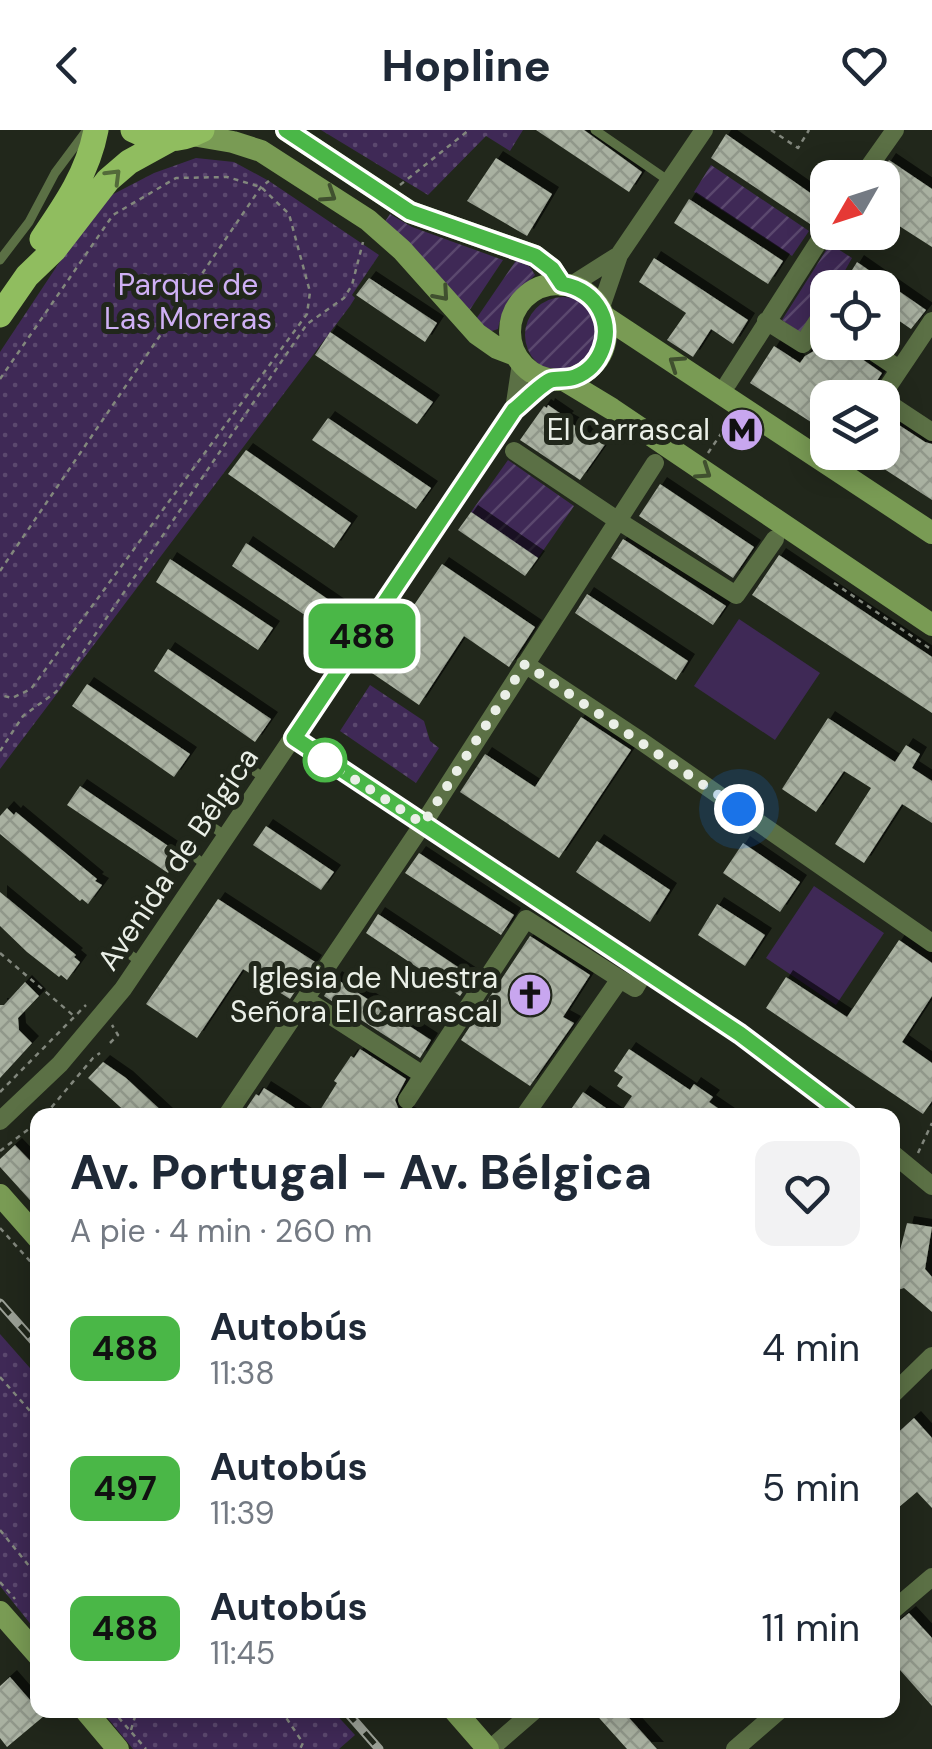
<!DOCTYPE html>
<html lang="es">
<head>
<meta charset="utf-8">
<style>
  body { margin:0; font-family:"DM Sans",sans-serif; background:#f2f2f3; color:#1f2937; height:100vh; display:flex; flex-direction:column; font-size:38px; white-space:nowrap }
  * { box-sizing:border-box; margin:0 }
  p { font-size:32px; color:#747a83 }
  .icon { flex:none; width:55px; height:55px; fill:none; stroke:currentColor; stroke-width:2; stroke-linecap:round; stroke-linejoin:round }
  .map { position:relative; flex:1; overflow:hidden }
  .details { position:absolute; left:30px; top:978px; width:870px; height:610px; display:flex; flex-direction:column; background:#fff; border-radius:20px; box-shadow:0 5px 25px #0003 }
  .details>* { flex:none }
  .badge { padding:0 20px; border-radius:15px; font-size:35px; line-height:65px }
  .needle { width:65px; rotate:231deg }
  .controls { position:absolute; left:810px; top:30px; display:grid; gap:20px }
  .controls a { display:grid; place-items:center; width:90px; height:90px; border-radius:20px; background:#fff; box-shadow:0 5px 25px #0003; font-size:50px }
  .you { position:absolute; width:50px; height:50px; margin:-25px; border:8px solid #fff; border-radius:50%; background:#1a73e8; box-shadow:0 0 0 15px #1a73e833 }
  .map>.badge { position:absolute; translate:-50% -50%; box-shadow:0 0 0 5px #fff }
  .round { display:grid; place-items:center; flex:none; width:105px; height:105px; border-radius:20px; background:#f2f2f3 }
  .head { display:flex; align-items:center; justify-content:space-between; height:170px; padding:0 40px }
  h1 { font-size:48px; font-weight:800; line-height:75px }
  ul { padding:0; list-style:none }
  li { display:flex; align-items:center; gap:30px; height:140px; padding:0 40px }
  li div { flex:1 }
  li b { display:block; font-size:38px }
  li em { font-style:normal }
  li .badge { min-width:110px; font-weight:700; text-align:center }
  header { display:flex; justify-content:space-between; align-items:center; height:130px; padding:0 40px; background:#fff; font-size:45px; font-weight:800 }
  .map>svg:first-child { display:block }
  .park { fill:url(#park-dots) }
  .garden { fill:url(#garden-furrows) }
  .pitch { fill:#3f2956 }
  .building { fill:url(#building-cross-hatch); filter:url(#shadow) }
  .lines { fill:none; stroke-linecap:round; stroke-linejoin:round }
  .path { stroke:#82877d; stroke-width:2.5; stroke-dasharray:5 5; stroke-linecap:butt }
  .lane { stroke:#5b7045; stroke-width:9 }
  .street { stroke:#5b7045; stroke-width:18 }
  .secondary { stroke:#799b54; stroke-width:22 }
  .primary { stroke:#90bd5f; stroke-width:25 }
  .rail-casing { stroke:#9a9f95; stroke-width:9 }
  .rail { stroke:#21271b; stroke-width:5; stroke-dasharray:15; stroke-linecap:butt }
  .oneway { stroke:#536a3a }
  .oneway2 { stroke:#40502f }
  .line-casing { stroke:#fff; stroke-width:22 }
  .line { stroke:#4ab747; stroke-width:15 }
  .walk { stroke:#eaefe7; stroke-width:10; stroke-dasharray:0 18 }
  .stop-dot { fill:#fff; stroke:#4ab747; stroke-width:5 }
  .labels { text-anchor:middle; stroke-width:10; stroke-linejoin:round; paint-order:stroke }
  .park-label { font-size:30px; fill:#cfb0f4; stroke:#21271b }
  .poi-label { font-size:30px; fill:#eaefe7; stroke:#21271b; text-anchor:end }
  .street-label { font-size:30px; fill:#eaefe7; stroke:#21271b }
</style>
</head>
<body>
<header><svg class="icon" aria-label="back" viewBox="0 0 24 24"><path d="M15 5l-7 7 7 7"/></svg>Hopline<svg class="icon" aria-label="heart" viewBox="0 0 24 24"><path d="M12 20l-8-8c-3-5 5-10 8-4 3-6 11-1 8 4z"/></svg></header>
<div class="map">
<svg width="932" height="1619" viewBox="0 0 932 1619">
  <defs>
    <pattern id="park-dots" width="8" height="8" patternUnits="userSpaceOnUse" patternTransform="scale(2.5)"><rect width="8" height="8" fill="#3f2956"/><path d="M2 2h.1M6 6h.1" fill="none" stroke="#5b486e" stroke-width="1.8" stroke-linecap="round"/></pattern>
    <pattern id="garden-furrows" width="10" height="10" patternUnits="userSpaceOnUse" patternTransform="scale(2.5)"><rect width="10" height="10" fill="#3f2956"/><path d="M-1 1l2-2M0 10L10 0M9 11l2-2" fill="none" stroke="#5b486e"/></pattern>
    <pattern id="building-cross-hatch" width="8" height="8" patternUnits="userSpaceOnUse" patternTransform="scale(2.5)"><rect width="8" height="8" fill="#a9b1a1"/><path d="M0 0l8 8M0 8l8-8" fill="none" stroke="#90978a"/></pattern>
    <filter id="shadow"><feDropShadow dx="7" dy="-7" stdDeviation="0" flood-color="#0009"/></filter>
  </defs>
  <rect width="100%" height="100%" fill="#21271b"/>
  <path class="park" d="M321 0H523L510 21 486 6 428 65Z
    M196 28 234 32 269 51 379 125 352 165 355 168 350 176 0 639V222L100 71 154 43Z
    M370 555 424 591 430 611 439 618 416 653 340 601Z
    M0 1204 37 1246V1502L0 1456Z
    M101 1580H332L355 1605 339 1619H133Z"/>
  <path class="garden" d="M711 35 809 101 792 126 694 62Z
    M390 84 412 97 503 130 469 181 384 93Z
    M830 114 852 128 837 155 840 157 828 158 827 187 815 179 800 203 782 190Z
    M517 129 530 137 535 145C517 163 503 173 498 199L489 202 474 192Z
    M525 205a38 38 0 1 1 76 0a38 38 0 1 1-76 0Z
    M508 330 574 376 538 428 471 382Z"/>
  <path class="pitch" d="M739 489 820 543 775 610 694 556Z
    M814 756 884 803 836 875 766 828Z"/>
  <path class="building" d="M536 0H584L642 42 629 62Z
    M726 4 826 74 813 96 711 28Z
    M496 28 552 64 527 106 467 71Z
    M889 30 932 59V117L882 85V48H877Z
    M689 69 783 131 768 154 674 93Z
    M654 128 748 190 733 214 711 199 693 227 667 210 686 183 639 152Z
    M857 132 926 180 911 199 882 179V158H851L844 153Z
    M369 148 437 193 425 212 356 165Z
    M330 202 433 272 417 294 315 225Z
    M824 204H828V212H847L852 222 882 243 871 260 869 268H828V303L750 253 774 216 800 233 805 226 814 221Z
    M548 275 567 288 565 290 606 313 580 350 520 310 544 276 547 278Z
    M882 284 925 312 932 314V370L858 322H882Z
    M328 288 431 358 416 379 312 310Z
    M246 320 351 393 334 418 228 344Z
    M660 354 754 417 733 448 639 386Z
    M471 382 538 428 525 446 458 400Z
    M623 409 726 476 713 495 611 428Z
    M246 413 348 483 333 504 232 436Z
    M779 425 932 527V583L752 465Z
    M170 429 273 498 258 520 156 452Z
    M442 434 535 497 509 537 464 506 419 575 369 541Z
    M587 464 688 531 676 550 575 483Z
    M168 519 271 589 255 612 154 541Z
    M87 554 190 624 174 647 72 576Z
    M581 587 631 620 559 728 460 662 485 624 535 657Z
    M828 588 895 632 906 615 920 624 912 638 932 651V693L902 674 864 733 835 714 871 658 844 641 816 682 782 659Z
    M80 656 180 724 168 743 67 675Z
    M7 678 14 685 16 682 97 749 95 751 102 755 88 774 82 769 80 771 0 704V686Z
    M266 696 334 742 321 760 253 715Z
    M597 711 670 760 650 792 576 742Z
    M743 713 800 752 780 782 723 743Z
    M419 723 514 785 501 805 405 743Z
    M0 762 76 825 74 827 80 832 67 850 61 845 59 847 27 822 0 796Z
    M218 769 315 832 290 869 243 839 197 908 146 874Z
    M717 774 765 805 745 836 698 805Z
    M378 784 473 847 460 866 366 803Z
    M530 806 590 845 563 887 574 893 530 956 461 910Z
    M899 810 932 833V866L902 912 932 933V971L923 984 766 878 786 847 847 887Z
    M335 848 431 910 420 928 324 866Z
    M25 852 39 866 18 888 19 900 32 913 0 948V875H4Z
    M360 919 406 949 395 970 399 980 410 985H317L337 953 334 951 351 926 354 928Z
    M629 919 690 960 694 954 713 967 709 972 728 985H619L632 966 617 956 623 947 614 941Z
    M103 932 126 948 166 985H129L88 948Z
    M264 958 289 974 305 985H242L256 964 259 966Z
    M583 962 616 985H567Z
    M15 1015 38 1039V1079L0 1037V1029Z
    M907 1093 932 1097 925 1139 932 1147V1182L904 1158 892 1162V1133L897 1132Z
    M914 1288 932 1308V1378L917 1362 892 1383V1308Z
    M909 1483 932 1508V1576L892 1531V1497Z
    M10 1547 44 1586 7 1617 0 1608V1556Z
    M592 1580H622L657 1619H627Z"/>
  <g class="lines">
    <path class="path" d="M771 0 798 18 809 0
      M400 55 469 0
      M0 249 113 85 176 48 227 47 261 57 289 84 310 162 307 184 31 559 12 568 0 565
      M708 323 729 292
      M0 441 261 57 269 51
      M834 453 932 520
      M0 621 23 586 56 562 307 194 344 168 352 155 363 112
      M0 823 74 886
      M110 913 118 905 112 895
      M0 962 86 875
      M45 985 93 928 100 923
      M0 1021 38 992
      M918 1023 932 993
      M0 1098 38 1140
      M0 1247 38 1290
      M0 1400 38 1447
      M0 1452 15 1469
      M112 1580 146 1619
      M281 1580 303 1613 300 1619
      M394 1583 397 1580
      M395 1586 403 1580
      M131 1600 137 1580"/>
    <path class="lane" d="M595 0 669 51
      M0 130 29 92 55 43 87 0
      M245 635 266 649
      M207 693 227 707
      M188 722 207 736
      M122 819 142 833"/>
    <path class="street" d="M861 48 895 0
      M570 156 619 125
      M600 180 619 125 704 0
      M766 191 803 214 820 187 828 192
      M859 212 899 239
      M728 253 828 97
      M881 267 932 191
      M882 269 932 302
      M514 280 521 233
      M514 321 617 390 736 465 775 409
      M525 534 641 611 932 813
      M293 608 691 870 764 920 847 985
      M305 869 423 945
      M407 970 526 789 620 849
      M227 985 423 694 655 333
      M525 985 620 849 635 858 645 841
      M0 991 60 934 123 859 514 280 552 250
      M892 1023 932 1056
      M892 1265 932 1226
      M892 1481 932 1447
      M490 1619 535 1580
      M735 1619 780 1580"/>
    <path class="secondary" d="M286 0 410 82 535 126 552 139 562 155
      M192 5 233 12 261 21 368 90 402 120 477 204 497 218 515 225
      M510 202a48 48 0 1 1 96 0a48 48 0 1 1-96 0Z
      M602 185 932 403
      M564 250 612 279 932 495
      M0 1065 38 1108
      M0 1482 38 1525
      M85 1580 118 1619
      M454 1580 488 1619"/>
    <path class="primary" d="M133 0C156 12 179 12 202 0
      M42 109C66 74 88 42 96 0
      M0 185 27 146 54 120 108 50 129 32 169 10"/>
    <g class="rail-casing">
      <path id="rail" d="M0 1173 38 1216
        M345 1580 379 1619"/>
    </g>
    <use href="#rail" class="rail"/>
  </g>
  <defs><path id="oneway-chevron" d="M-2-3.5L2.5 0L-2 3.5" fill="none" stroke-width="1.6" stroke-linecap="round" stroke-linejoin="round" transform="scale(2.5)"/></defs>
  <use class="oneway" href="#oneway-chevron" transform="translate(114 46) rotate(-45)"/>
  <g class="oneway2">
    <use href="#oneway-chevron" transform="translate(329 65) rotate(33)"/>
    <use href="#oneway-chevron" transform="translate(442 164) rotate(49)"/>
    <use href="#oneway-chevron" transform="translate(676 233) rotate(-146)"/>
    <use href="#oneway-chevron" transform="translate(704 342) rotate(34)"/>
  </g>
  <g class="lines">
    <g class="line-casing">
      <path id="line" d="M286 0 410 82 535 126 552 139 562 154C578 157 592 165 600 180 613 205 601 237 575 247 567 250 558 248 551 250 541 254 523 273 514 280L294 608 740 904 847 985"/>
    </g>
    <use href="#line" class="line"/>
    <path class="walk" d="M325 630 423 694 525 534 739 679"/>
  </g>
  <defs>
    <g id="metro-disc" transform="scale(2.25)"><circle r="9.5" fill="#c8a6ef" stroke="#21271b"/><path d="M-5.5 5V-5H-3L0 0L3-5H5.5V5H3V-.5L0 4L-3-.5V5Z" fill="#111"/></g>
    <g id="church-disc" transform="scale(2.25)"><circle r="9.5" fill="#c8a6ef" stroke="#21271b"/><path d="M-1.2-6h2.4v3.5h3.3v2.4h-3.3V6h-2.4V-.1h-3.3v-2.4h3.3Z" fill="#111"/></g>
  </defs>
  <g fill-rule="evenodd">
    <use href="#metro-disc" x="742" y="300"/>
    <use href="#church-disc" x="530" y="865"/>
  </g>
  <circle class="stop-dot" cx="325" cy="630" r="20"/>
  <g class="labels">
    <g class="park-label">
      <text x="188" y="165">Parque de<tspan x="188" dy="34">Las Moreras</tspan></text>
    </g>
    <g class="poi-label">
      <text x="710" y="310">El Carrascal</text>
      <text x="498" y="858">Iglesia de Nuestra<tspan x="498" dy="34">Señora El Carrascal</tspan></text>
    </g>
    <g class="street-label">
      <text transform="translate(178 729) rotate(-56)" y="10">Avenida de Bélgica</text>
    </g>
  </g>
</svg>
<div class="controls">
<a><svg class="needle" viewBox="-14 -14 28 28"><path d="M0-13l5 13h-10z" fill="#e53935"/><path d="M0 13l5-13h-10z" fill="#747a83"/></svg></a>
<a><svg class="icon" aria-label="locate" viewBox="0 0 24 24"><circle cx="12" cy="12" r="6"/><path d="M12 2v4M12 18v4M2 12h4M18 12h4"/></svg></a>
<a><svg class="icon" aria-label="layers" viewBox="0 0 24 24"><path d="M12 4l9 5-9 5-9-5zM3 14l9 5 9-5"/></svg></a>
</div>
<div class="you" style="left:739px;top:679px"></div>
<b class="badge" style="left:362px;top:506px;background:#4ab747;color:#111">488</b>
<section class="details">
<div class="head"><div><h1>Av. Portugal - Av. Bélgica</h1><p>A pie · 4 min · 260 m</p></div><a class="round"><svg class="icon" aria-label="heart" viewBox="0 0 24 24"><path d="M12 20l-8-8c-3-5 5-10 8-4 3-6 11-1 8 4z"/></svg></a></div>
<ul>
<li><span class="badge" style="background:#4ab747;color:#111">488</span><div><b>Autobús</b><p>11:38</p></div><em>4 min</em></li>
<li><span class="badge" style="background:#4ab747;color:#111">497</span><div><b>Autobús</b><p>11:39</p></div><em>5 min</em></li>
<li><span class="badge" style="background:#4ab747;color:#111">488</span><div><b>Autobús</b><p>11:45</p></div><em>11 min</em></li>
</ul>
</section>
</div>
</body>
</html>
